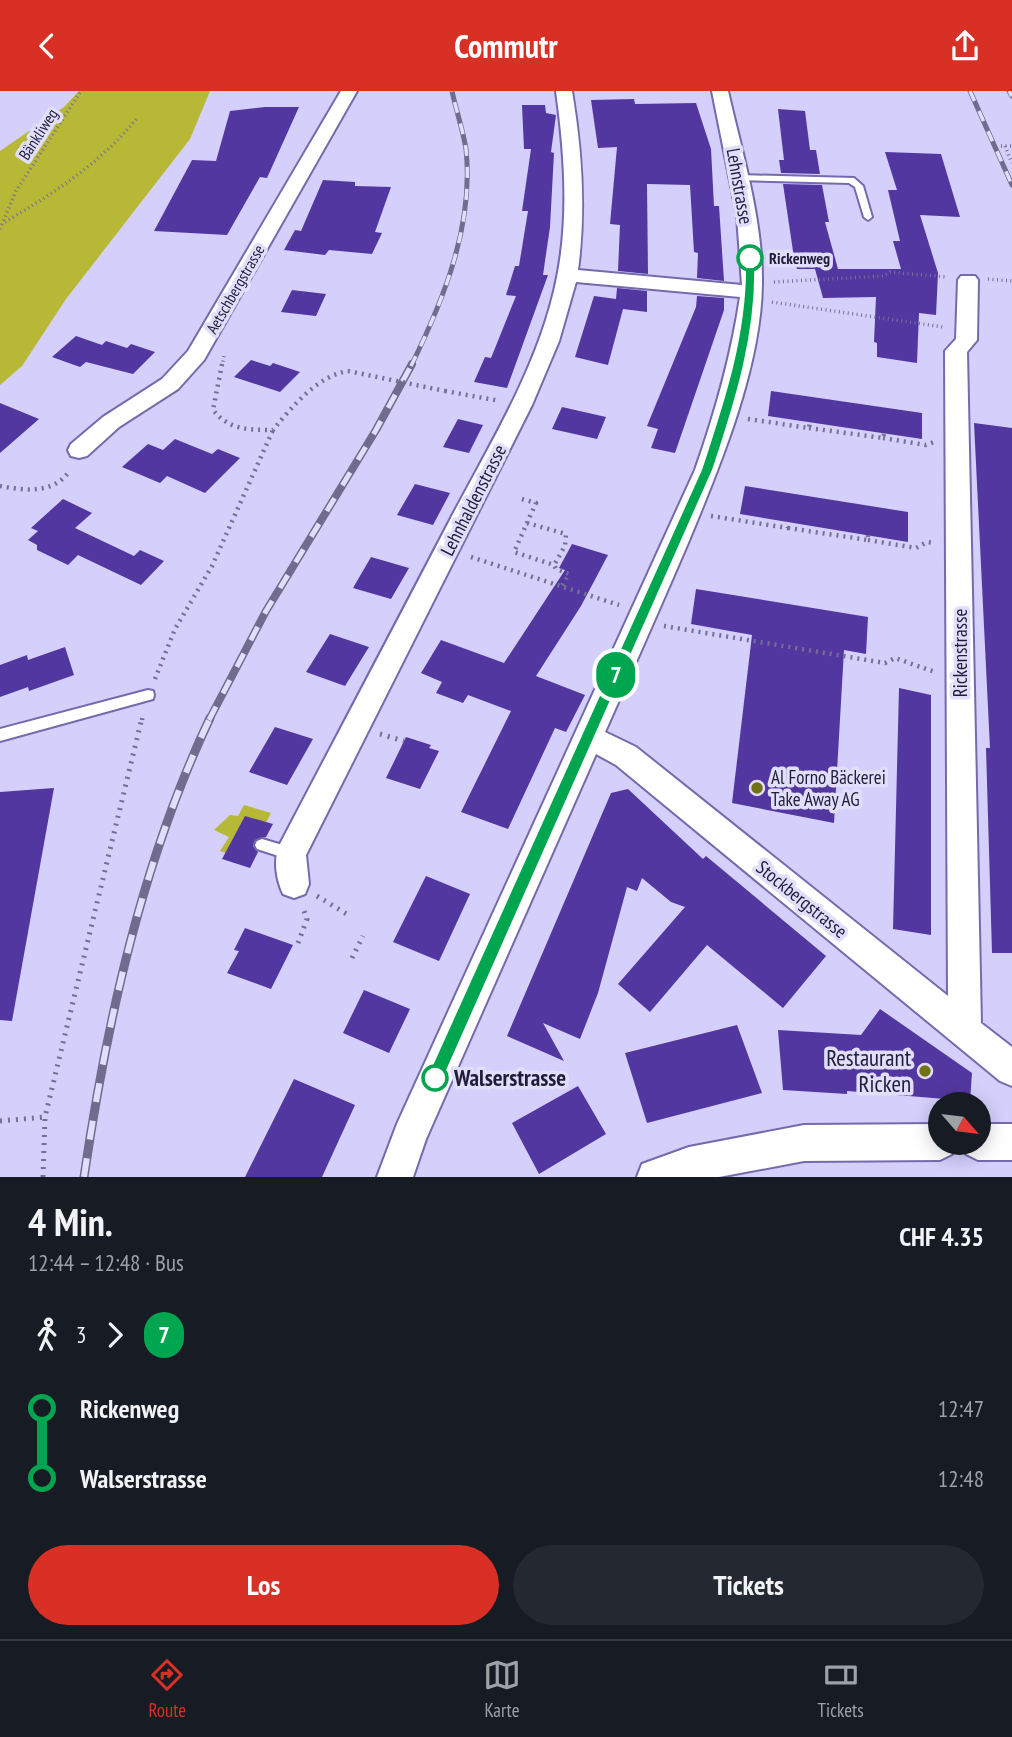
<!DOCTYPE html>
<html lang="de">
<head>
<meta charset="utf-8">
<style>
  body { margin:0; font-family:"PT Sans Narrow",sans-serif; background:#242831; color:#f1f3f6; height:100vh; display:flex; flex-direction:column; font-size:26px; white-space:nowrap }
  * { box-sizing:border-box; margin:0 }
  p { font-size:23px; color:#9ea1a6 }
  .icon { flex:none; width:38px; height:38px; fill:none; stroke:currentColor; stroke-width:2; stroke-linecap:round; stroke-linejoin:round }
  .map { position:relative; height:1086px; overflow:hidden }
  .panel { display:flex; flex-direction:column; background:#171b24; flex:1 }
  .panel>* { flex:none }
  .badge { padding:0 14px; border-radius:23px; font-size:24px; line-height:46px }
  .needle { width:46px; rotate:118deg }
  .tools { position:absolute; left:928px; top:1001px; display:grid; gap:14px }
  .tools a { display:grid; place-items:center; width:63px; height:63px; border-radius:50%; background:#171b24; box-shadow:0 4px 18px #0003; font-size:35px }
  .map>.badge { position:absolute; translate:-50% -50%; box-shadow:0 0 0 4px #fff }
  .legs { display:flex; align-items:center; gap:10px; height:77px; padding:0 28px; font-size:23px }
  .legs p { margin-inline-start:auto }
  .headline { display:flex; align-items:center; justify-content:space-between; height:119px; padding:0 28px }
  h1 { font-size:38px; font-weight:700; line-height:52px }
  .button { display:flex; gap:14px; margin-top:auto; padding:14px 28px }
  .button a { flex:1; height:80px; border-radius:42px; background:#d93025; color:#fff; font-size:28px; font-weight:700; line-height:80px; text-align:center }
  .button a+a { background:#242831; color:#f1f3f6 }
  ul { padding:0 28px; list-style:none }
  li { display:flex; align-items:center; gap:24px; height:70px; font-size:26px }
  li i { display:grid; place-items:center; width:10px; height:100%; margin:0 9px; background:currentColor }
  li i::after { content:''; width:18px; height:18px; margin:-9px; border:5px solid; border-radius:50%; background:#171b24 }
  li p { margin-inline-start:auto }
  li:first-child i { background:linear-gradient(#0000 50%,currentColor 0) }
  li:last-child i { background:linear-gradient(currentColor 50%,#0000 0) }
  header { display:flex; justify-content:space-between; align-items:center; height:91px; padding:0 28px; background:#d93025; color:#fff; font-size:32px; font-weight:700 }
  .tabs { display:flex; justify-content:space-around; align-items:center; height:98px; border-top:2px solid #363941; background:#171b24; font-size:19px; color:#9ea1a6 }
  .tabs a { display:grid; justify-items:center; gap:4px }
  .tabs .on { color:#d93025 }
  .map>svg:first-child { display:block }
  .green { fill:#b7b836 }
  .building { fill:#5337a0 }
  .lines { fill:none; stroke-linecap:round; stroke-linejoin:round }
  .lane-casing { stroke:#756aac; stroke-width:4 }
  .street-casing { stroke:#756aac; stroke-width:4 }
  .path-far2 { stroke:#757093; stroke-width:3.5; stroke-dasharray:1 3.5; stroke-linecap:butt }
  .path-far1 { stroke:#757093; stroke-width:4.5; stroke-dasharray:2 5; stroke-linecap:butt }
  .path { stroke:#757093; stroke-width:5; stroke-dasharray:2 6; stroke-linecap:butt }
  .lane { fill:#fff; fill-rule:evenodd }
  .street { fill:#fff; fill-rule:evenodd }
  .rail-far2-casing { stroke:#716c8e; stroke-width:5 }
  .rail-far1-casing { stroke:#716c8e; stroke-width:8 }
  .rail-casing { stroke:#716c8e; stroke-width:9 }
  .rail-far2 { stroke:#e1defc; stroke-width:3.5; stroke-dasharray:11; stroke-linecap:butt }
  .rail-far1 { stroke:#e1defc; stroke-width:5; stroke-dasharray:15; stroke-linecap:butt }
  .rail { stroke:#e1defc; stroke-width:6; stroke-dasharray:19; stroke-linecap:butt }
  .path-bridge { stroke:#757093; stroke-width:4.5; stroke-dasharray:2 5; stroke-linecap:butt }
  .line-1 { fill:#00a54f; stroke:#fff; stroke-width:2 }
  .stop-1-dot { fill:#fff; stroke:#00a54f; stroke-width:3.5 }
  .poi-dot { fill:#717216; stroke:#e1defc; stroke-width:2.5 }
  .labels { text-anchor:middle; stroke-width:7; stroke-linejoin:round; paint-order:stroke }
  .far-street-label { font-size:16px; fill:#211c37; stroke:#e1defc }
  .far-stop-label { font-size:16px; font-weight:bold; fill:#211c37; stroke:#e1defc; text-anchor:start }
  .street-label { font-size:19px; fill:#211c37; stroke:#e1defc }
  .poi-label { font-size:19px; fill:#211c37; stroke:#e1defc; text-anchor:start }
  .near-poi-label { font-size:23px; fill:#211c37; stroke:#e1defc; text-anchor:end }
  .near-stop-label { font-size:23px; font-weight:bold; fill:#211c37; stroke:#e1defc; text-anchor:start }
</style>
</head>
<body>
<header><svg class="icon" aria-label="back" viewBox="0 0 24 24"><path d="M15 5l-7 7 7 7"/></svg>Commutr<svg class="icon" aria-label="share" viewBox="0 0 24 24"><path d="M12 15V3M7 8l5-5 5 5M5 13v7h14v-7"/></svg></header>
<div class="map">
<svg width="1012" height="1086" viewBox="0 0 1012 1086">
  <rect width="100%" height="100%" fill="#d4cffb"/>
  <path class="green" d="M79 0H210L190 48 66 208 22 275 0 294V60L64 16Z
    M244 714 271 722 247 768 220 760 229 746 214 739 230 724 238 725Z"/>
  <path class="building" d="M634 8 635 13 696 12 711 58 714 115H719L724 190 697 187 698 162 694 161 690 94 647 93 648 183 618 180 620 134 610 133 617 56 598 57 591 9Z
    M522 14H545L546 22 556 24 551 61 554 62 550 136 543 184H548L507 297 474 291 485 266 491 267 516 205 506 204 515 175H519L528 120H522L531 58H524Z
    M265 16H299L267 87 260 86 227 144 154 140 192 69 216 70 230 20Z
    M778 18 805 20 810 59H816L820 83 781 82 779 69H784Z
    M885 61 941 63 960 126 920 124 938 182 936 224 919 222 917 272 877 266V252L874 251 876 206 823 207 815 178H797L793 160 783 93 822 94 829 131H825L838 178H901L893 150H900L888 99H897Z
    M323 89 355 91V95L391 96 375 141 382 142 372 163 329 159 325 164 284 159 295 139 301 140Z
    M617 197 647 200V221L623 218 608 274 575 266 594 205 616 208Z
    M292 199 326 203 316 225 281 221Z
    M697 205 724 207V219L675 362 651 357 658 338 647 335 696 216Z
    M76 245 102 254 106 250 127 257 131 253 155 261 133 283 86 271 80 276 52 266Z
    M251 269 270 275 273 272 300 281 280 301 234 286Z
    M771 300 922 322V348L768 325Z
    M0 312 39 328 0 362Z
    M562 316 606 326 597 348 552 338Z
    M458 328 483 334 469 362 443 356Z
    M974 332 1012 337V862H992L986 657H990Z
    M175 348 212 363 218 358 240 367 205 402 167 385 160 392 122 376 148 353 163 359Z
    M415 393 450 402 433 434 397 424Z
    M745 395 908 421V451L740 423Z
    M63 408 92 422 75 437 134 465 140 459 164 470 141 494 78 464 68 474 37 459V454L28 449 38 440 31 437Z
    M572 453 608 464 581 515 536 585 585 604 566 641 555 637 508 738 461 721 511 620 468 604 463 612 436 602 442 591 421 582 441 549 504 572 565 479 559 477Z
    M371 466 409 477 391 508 353 497Z
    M696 498 868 526 866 563 844 559 834 732 732 712 752 544 691 533Z
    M330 543 369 556 345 595 306 581Z
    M65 556 74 584 29 600 28 596 0 606V574L27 564 28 569Z
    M899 597 931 604V844L893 838Z
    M275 636 313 648 287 694 249 681Z
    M406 646 431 654 429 657 439 660 420 698 386 687Z
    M54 697 12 930 0 929V701Z
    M628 698 703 768 706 765 826 865 783 917 707 854 650 921 618 893 685 816 671 811 642 787 637 800 627 796 598 902 580 948 543 932 564 970 507 945 611 702Z
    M245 725 273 733 266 746 255 749 253 755 258 761 250 777 222 768Z
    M426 785 470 803 439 870 393 851Z
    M245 837 293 854 271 898 227 882 239 860 234 859Z
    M364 899 410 918 389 962 343 942Z
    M880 918 972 982 970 1010 847 1000V1003L783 999 778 939 861 944Z
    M737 934 762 1002 647 1032 625 962Z
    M294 988 355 1014 322 1086H245Z
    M578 995 606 1043 539 1083 512 1032Z"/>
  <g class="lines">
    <g class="lane-casing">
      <path id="lane" d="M740 84 854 87 863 95 872 126 868 129 864 126 855 96 849 92 737 89 736 87Z
        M148 599 153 600 154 604 153 608 0 650V638Z
        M262 748 296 758 298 763 296 768 291 769 257 758 255 754 257 750Z"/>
    </g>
    <g class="street-casing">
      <path id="street" d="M341 0H357L204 269 178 298 119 336 87 365 79 367 71 365 68 359 71 353 103 326 162 288 188 260Z
        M556 0H572C582 60 586 119 578 179L742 194 737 125 712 0H728C742 62 763 129 762 193 761 277 720 375 688 452 661 515 633 578 605 641L636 656 948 905 945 260 956 248 958 189 961 185H975L978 189 977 249 967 261 981 932 1012 956V995L1000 990 616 674 596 663 426 1048 413 1086H377L397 1033 695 379C715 322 731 266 740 206L576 191 559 250 532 314 306 764 309 793 305 803 294 807 283 803C276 788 273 768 280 753 337 644 395 535 452 425 490 353 535 280 554 200 570 134 565 66 556 0Z
        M940 1033V1052H957L952 1063 940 1069 804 1070 719 1086H637L642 1073 689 1056 804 1034Z
        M978 1033H1012V1069H978L966 1063 961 1052H978Z"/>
    </g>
    <path class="path-far2" d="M1001 55H1012
      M1005 55 1012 72
      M5 131C54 102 101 72 137 27
      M0 138 16 100 81 0
      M988 188 1012 190
      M774 191 884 185 890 181 946 186
      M772 211 943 236
      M222 275 224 265"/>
    <path class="path-far1" d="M222 273 213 319C229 339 249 339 273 339 292 316 317 285 348 280
      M445 300 500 310
      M748 328 809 337 810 331
      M809 337 883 347 884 343
      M883 347 926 354 934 351
      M0 395C25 400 55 403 70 379
      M522 408 536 412 514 461 554 474 556 478 569 483 561 496
      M711 425 788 437V431
      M527 432 566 443 565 455 554 474
      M788 437 868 449V444
      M868 449 916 457 927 451 934 452
      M471 466 619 514
      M664 535 885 572 895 567 935 581
      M155 588 175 538 212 475 273 339
      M142 629 143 623"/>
    <path class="path" d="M380 643 404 650
      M317 805 350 825
      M298 852 307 828 303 817
      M352 867 363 845
      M0 1030 45 1026
      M43 1086 45 1026 142 627"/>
    <use href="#lane" class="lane"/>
    <use href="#street" class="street"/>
    <g class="rail-far2-casing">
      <path id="rail-far2" d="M970 0 1012 94
        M1009 0 1012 5
        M411 275C444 208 474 134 466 58 463 39 456 19 452 0"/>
    </g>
    <g class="rail-far1-casing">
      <path id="rail-far1" d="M209 629 266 520 376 339 412 273"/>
    </g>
    <g class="rail-casing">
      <path id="rail" d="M84 1086C107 929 142 771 210 627"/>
    </g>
    <use href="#rail-far2" class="rail-far2"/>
    <use href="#rail-far1" class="rail-far1"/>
    <use href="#rail" class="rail"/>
    <path class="path-bridge" d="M348 280 445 300"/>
  </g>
  <path class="line-1" d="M750 164 755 167C758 241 736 310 713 379L441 993 435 996 429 993 426 987 429 981 701 379C724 310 747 241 745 167Z"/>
  <g class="stop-1-dot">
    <circle cx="750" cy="167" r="12"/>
    <circle cx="435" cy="987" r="12"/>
  </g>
  <g class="poi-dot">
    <circle cx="757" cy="697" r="7"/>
    <circle cx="925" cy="980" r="7"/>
  </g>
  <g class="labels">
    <g class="far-street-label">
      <text transform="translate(38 43) rotate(-57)" y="6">Bänkliweg</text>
      <text transform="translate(235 198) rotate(-60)" y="6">Aetschbergstrasse</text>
    </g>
    <g class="far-stop-label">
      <text x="769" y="173">Rickenweg</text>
    </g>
    <g class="street-label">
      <text transform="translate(740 95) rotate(80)" y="7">Lehnstrasse</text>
      <text transform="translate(473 409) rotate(-63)" y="7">Lehnhaldenstrasse</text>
      <text transform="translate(960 562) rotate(-90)" y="7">Rickenstrasse</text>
      <text transform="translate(802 808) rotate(39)" y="7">Stockbergstrasse</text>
    </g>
    <g class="poi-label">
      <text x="771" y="693">Al Forno Bäckerei<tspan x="771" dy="22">Take Away AG</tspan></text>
    </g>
    <g class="near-poi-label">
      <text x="911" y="975">Restaurant<tspan x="911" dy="26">Ricken</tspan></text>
    </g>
    <g class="near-stop-label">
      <text x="454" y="995">Walserstrasse</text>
    </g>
  </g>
</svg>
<div class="tools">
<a><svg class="needle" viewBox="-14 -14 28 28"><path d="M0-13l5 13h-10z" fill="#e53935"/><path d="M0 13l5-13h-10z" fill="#9ea1a6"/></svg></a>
</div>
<b class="badge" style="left:616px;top:584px;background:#00a54f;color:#fff">7</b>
</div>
<section class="panel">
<div class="headline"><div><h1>4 Min.</h1><p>12:44 – 12:48 · Bus</p></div><b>CHF 4.35</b></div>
<div class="legs"><svg class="icon" aria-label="walk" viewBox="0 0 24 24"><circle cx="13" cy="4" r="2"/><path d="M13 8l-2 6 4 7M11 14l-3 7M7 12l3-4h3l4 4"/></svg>3<svg class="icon" aria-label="forward" viewBox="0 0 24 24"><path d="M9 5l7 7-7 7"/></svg><b class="badge" style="background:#00a54f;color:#fff">7</b></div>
<ul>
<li><i style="color:#00a54f"></i><b>Rickenweg</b><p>12:47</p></li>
<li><i style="color:#00a54f"></i><b>Walserstrasse</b><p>12:48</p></li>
</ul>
<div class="button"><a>Los</a><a>Tickets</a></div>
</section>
<nav class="tabs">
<a class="on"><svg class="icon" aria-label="directions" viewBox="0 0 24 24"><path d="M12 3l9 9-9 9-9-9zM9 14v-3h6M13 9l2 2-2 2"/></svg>Route</a>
<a><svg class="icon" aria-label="map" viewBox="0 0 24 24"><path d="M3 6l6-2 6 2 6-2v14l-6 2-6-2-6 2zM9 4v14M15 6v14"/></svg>Karte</a>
<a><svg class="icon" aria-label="tickets" viewBox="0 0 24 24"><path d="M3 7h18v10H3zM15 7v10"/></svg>Tickets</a>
</nav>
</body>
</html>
